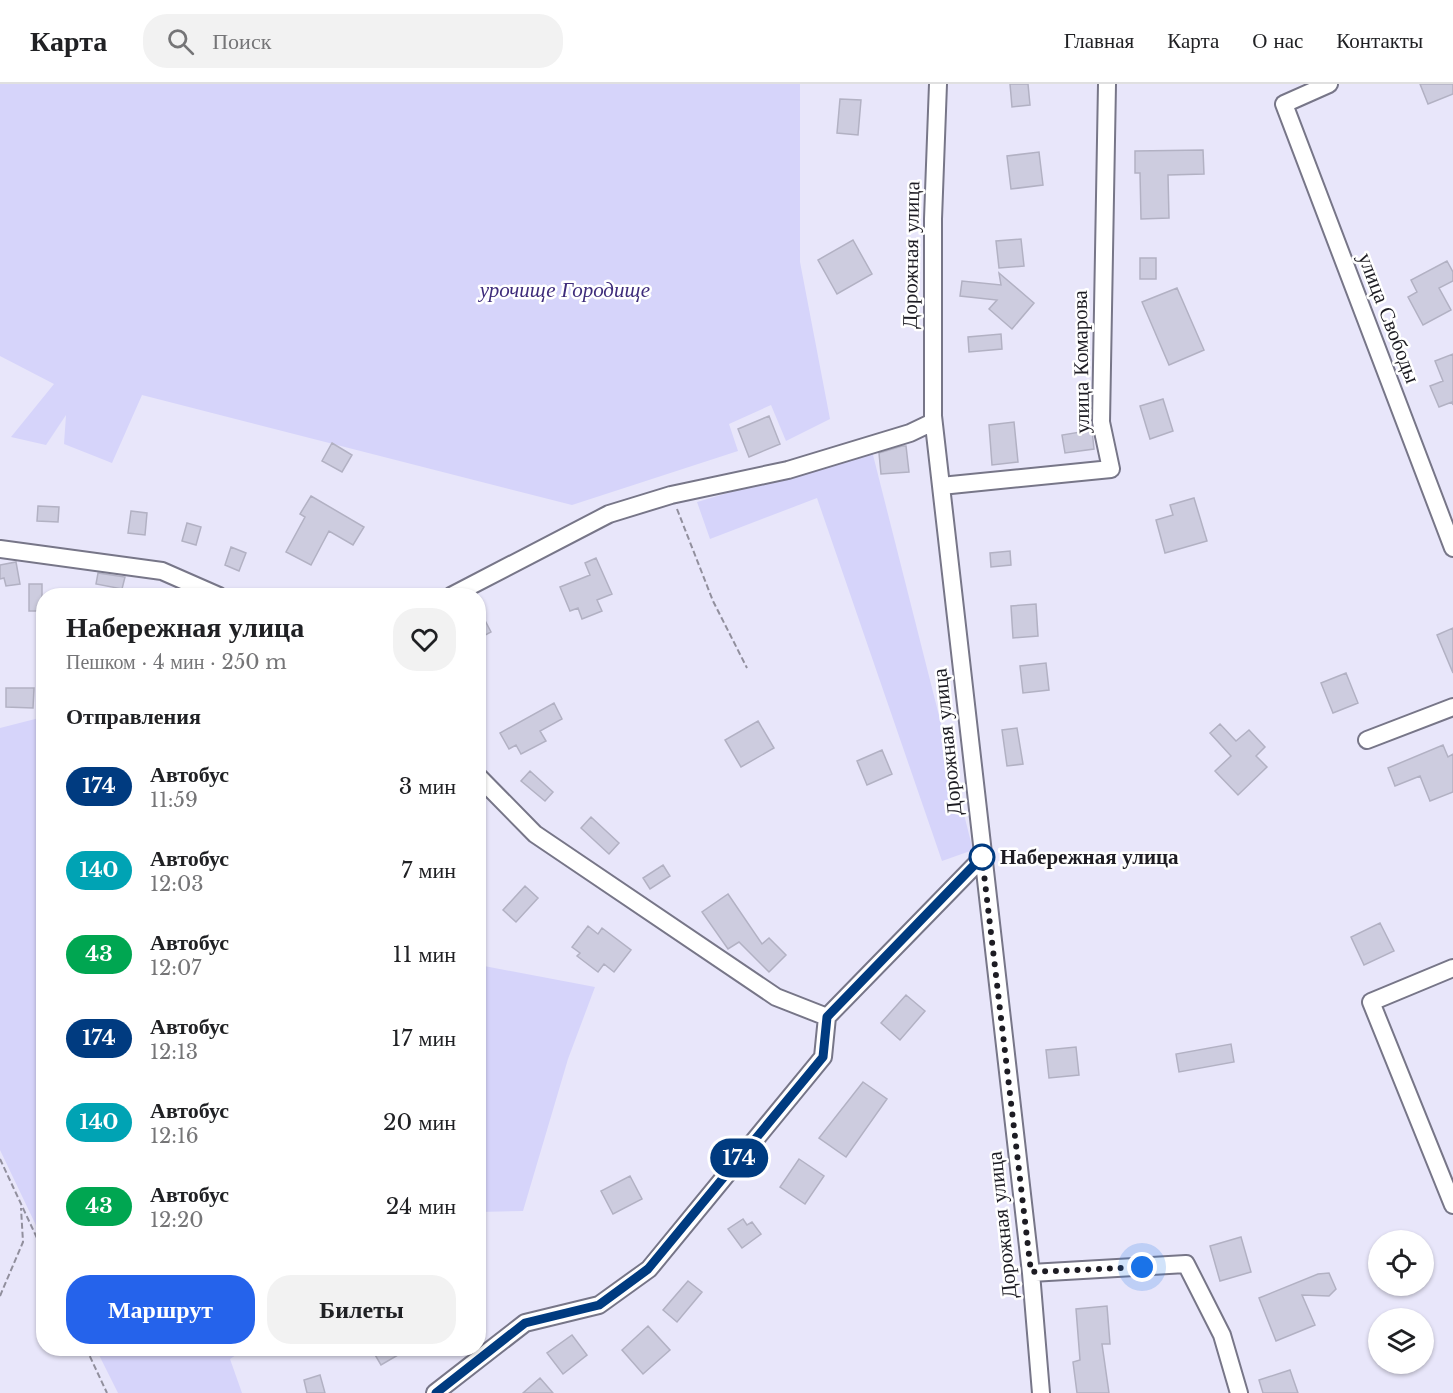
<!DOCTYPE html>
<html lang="ru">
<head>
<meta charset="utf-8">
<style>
  body { margin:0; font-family:"Libre Baskerville",serif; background:#f2f2f2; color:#202124; height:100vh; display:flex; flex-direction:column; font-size:22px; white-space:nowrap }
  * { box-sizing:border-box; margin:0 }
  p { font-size:20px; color:#757577 }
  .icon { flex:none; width:33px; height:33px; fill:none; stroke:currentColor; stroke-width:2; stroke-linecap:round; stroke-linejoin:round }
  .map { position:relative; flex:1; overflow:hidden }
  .panel { position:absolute; left:36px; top:504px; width:450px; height:768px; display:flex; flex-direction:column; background:#fff; border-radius:24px; box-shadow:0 2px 4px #0004 }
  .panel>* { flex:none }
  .badge { padding:0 12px; border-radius:20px; font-size:21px; line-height:39px }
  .controls { position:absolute; left:1368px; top:1146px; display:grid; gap:12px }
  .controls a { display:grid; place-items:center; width:66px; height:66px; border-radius:50%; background:#fff; box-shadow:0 2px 4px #0004; font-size:30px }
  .you { position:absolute; width:30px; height:30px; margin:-15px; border:4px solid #fff; border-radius:50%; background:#1a73e8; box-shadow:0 0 0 9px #1a73e833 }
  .map>.badge { position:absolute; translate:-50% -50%; box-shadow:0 0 0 3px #fff }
  h2 { padding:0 30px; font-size:22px; line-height:54px }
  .round { display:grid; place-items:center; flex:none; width:63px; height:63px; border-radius:24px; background:#f2f2f2 }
  .overview { display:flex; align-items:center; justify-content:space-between; height:102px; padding:0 30px }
  h1 { font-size:28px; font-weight:800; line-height:45px }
  .action { display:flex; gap:12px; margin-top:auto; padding:12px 30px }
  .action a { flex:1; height:69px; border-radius:24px; background:#2563eb; color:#fff; font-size:24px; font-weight:800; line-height:69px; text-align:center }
  .action a+a { background:#f2f2f2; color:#202124 }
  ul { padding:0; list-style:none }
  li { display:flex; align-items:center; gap:18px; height:84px; padding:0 30px }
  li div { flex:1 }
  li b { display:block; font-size:22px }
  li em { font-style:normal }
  li .badge { min-width:66px; font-weight:700; text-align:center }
  header { display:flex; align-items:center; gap:36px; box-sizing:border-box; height:84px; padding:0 30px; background:#fff; border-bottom:2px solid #e0e0e0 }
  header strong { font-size:28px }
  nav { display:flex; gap:33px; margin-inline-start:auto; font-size:21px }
  .search { width:420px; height:54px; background:#f2f2f2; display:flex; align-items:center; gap:15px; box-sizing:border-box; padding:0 21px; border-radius:24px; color:#757577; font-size:22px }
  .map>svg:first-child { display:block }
  .green { fill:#d6d4fa }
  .building { fill:#cdccdf; stroke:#b2b1c3; stroke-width:1.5 }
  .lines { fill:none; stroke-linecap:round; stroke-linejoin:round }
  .minor-casing { stroke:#777688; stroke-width:20 }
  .path { stroke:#918f9d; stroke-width:2; stroke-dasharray:6 3; stroke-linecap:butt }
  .minor { stroke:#fff; stroke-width:16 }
  .line-casing { stroke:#fff; stroke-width:14 }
  .line { stroke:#003b80; stroke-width:9 }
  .walk { stroke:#1d1c23; stroke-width:6; stroke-dasharray:0 10.8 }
  .stop-dot { fill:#fff; stroke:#003b80; stroke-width:3 }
  .labels { text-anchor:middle; stroke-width:5; stroke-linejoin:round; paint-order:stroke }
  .street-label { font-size:21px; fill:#1d1c23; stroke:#fff }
  .park-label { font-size:21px; font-style:italic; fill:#3e2c7b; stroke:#fff }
  .stop-label { font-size:21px; font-weight:bold; fill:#1d1c23; stroke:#fff; text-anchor:start }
</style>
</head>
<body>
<header>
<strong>Карта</strong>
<div class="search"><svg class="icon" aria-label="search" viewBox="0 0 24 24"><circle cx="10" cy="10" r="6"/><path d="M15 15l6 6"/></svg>Поиск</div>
<nav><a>Главная</a><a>Карта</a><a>О нас</a><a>Контакты</a></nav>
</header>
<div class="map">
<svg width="1453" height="1309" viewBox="0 0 1453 1309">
  <rect width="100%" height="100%" fill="#e8e6fa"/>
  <path class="green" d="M0 0H800V178L830 335 786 357 771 321 729 340 738 367 572 421 142 311 112 379 64 360 66 331 46 361 11 353 54 300 0 272Z
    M872 367 973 766 942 777 817 414 710 455 697 418Z
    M43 633H44L43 1156 0 1066V644Z
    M479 881 595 903 568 975 523 1127 479 1128Z
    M96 1265H245L230 1275 242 1309H118Z"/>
  <path class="building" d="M1010 0H1028L1030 21 1012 23Z
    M1420 0H1453V10L1428 20Z
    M840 15 861 16 858 51 837 49Z
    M1203 66 1204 90 1168 91 1169 134 1141 135 1140 89H1135V67Z
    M1039 68 1043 101 1011 105 1007 72Z
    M1021 155 1024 182 999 184 996 157Z
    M853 156 872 190 837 210 818 176Z
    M1140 174H1156V195H1140Z
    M1447 177 1453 188V197L1439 204 1451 226 1423 241 1408 213 1417 208 1411 196Z
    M999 189 1034 219 1012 245 989 225 997 216 960 212 962 197 1001 201Z
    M1177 204 1204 266 1169 281 1142 218Z
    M1001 250 1002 265 969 268 968 253Z
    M1453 270V321L1452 318 1439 323 1430 302 1443 297 1435 277Z
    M1163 315 1173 347 1150 355 1140 322Z
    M769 332 780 360 749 373 738 345Z
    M1014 338 1018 378 992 381 989 341Z
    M1092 346 1094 365 1065 369 1062 351Z
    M332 359 352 371 342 388 322 377Z
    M902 362H906L909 388 881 390 879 369Z
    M311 412 364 443 353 461 329 447 311 481 286 468 305 433 300 430Z
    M1194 414 1207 457 1165 469 1156 436 1173 431 1170 421Z
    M38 422 59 423 58 438 37 437Z
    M131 427 147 429 145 451 128 449Z
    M187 439 201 443 196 461 182 457Z
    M231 463 246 469 239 487 225 481Z
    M1010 467 1011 481 991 483 990 469Z
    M596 474 612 510 597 516 602 527 582 535 578 524 570 527 560 503 590 491 585 479Z
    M16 478 20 500 6 502 4 494 0 495V481Z
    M98 489 125 493 122 505 96 500Z
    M29 500H42V527H29Z
    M1036 520 1038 552 1013 554 1011 522Z
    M478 523 491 548 478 555Z
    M1453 544V589L1437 551Z
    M1046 579 1049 606 1023 609 1020 582Z
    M1346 589 1358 619 1333 629 1321 599Z
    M6 604H34L33 624 6 623Z
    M554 619 562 635 540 647 546 657 521 670 516 661 509 665 500 649Z
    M758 637 774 664 741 683 725 656Z
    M1220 640 1236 657 1249 646 1265 663 1256 672 1267 683 1238 711 1215 687 1231 672 1210 649Z
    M1017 644 1023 680 1007 682 1002 646Z
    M1443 661 1448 673 1453 670V708L1430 717 1420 692 1395 702 1388 684Z
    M882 666 892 690 867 701 857 677Z
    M530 687 553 708 545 717 521 697Z
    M591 733 619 759 609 770 581 744Z
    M663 781 670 792 650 805 643 794Z
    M525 802 538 814 516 838 503 826Z
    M728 810 762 860 769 854 786 871 769 888 739 858 728 865 702 828Z
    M1380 839 1394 867 1364 881 1351 853Z
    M588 842 598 850 602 844 631 866 614 888 604 880 598 888 577 872 580 869 572 863Z
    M906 911 925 927 900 956 881 939Z
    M1231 960 1234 978 1179 988 1176 970Z
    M1076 963 1079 991 1049 994 1046 966Z
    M863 998 887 1015 846 1073 819 1054Z
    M799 1075 824 1092 805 1120 780 1103Z
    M630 1092 642 1115 613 1130 601 1107Z
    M743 1135 747 1141 752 1138 761 1150 742 1164 728 1145Z
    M1241 1153 1251 1188 1220 1197 1210 1162Z
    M1329 1189 1336 1205 1329 1212 1302 1211 1315 1241 1276 1257 1259 1214 1318 1190Z
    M688 1197 702 1208 677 1238 663 1226Z
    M1107 1222 1110 1260H1102L1109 1309H1077L1073 1278 1080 1276 1076 1225Z
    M648 1242 670 1266 643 1290 622 1266Z
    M572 1251 587 1271 563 1290 547 1269Z
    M371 1264H410L381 1281Z
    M1290 1286 1298 1309H1263L1259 1296Z
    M320 1291 325 1309H307L304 1296Z
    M540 1294 553 1309H523Z"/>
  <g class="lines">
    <g class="minor-casing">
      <path id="minor" d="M938 0 933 135V332L1031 1189 1041 1309
        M1329 0 1284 20 1453 464
        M941 402 1111 385 1101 338 1107 0
        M0 465 162 487 219 512
        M451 512 609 430 671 411 788 386 910 349 933 338
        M1367 656 1453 623
        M478 692 535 750 776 913 827 933
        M1453 884 1371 918 1453 1121
        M1031 1189 1186 1180 1222 1251 1239 1309
        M435 1309 525 1239 599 1221 649 1185 823 973 827 933 983 773"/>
    </g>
    <path class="path" d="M677 425 713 517 747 584
      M0 1075 44 1169
      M0 1212 23 1158 21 1124
      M86 1264 107 1309"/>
    <use href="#minor" class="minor"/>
  </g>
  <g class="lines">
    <g class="line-casing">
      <path id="line" d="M436 1309 525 1239 599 1221 648 1185 823 973 827 933 982 773"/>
    </g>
    <use href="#line" class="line"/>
    <path class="walk" d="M982 773 1031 1188 1142 1183"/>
  </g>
  <circle class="stop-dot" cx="982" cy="773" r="12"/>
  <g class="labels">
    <g class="street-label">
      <text transform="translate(911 171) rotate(-89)" y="7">Дорожная улица</text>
      <text transform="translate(1389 234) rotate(69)" y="7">улица Свободы</text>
      <text transform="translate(1081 278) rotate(-91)" y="7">улица Комарова</text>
      <text transform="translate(947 658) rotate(-96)" y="7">Дорожная улица</text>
      <text transform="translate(1002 1141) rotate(-96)" y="7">Дорожная улица</text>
    </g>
    <g class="park-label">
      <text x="565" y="213">урочище Городище</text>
    </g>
    <g class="stop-label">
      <text x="1000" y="780">Набережная улица</text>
    </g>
  </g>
</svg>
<div class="controls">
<a><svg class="icon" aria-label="locate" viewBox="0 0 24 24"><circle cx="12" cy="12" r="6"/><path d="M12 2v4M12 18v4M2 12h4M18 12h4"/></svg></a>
<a><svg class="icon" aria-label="layers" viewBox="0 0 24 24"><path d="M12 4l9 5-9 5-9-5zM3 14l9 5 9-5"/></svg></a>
</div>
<div class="you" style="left:1142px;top:1183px"></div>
<b class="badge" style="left:739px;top:1074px;background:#003b80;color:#fff">174</b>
<section class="panel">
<div class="overview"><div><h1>Набережная улица</h1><p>Пешком · 4 мин · 250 m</p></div><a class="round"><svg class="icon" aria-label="heart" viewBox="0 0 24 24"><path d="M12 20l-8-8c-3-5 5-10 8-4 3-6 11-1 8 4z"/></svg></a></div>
<h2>Отправления</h2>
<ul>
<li><span class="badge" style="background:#003b80;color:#fff">174</span><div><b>Автобус</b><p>11:59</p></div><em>3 мин</em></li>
<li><span class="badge" style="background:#00a3b4;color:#fff">140</span><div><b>Автобус</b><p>12:03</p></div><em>7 мин</em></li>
<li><span class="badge" style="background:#00a651;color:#fff">43</span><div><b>Автобус</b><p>12:07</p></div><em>11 мин</em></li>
<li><span class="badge" style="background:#003b80;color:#fff">174</span><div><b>Автобус</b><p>12:13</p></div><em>17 мин</em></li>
<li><span class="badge" style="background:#00a3b4;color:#fff">140</span><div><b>Автобус</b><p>12:16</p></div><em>20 мин</em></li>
<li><span class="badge" style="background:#00a651;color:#fff">43</span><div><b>Автобус</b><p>12:20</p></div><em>24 мин</em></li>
</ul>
<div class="action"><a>Маршрут</a><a>Билеты</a></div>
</section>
</div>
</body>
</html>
